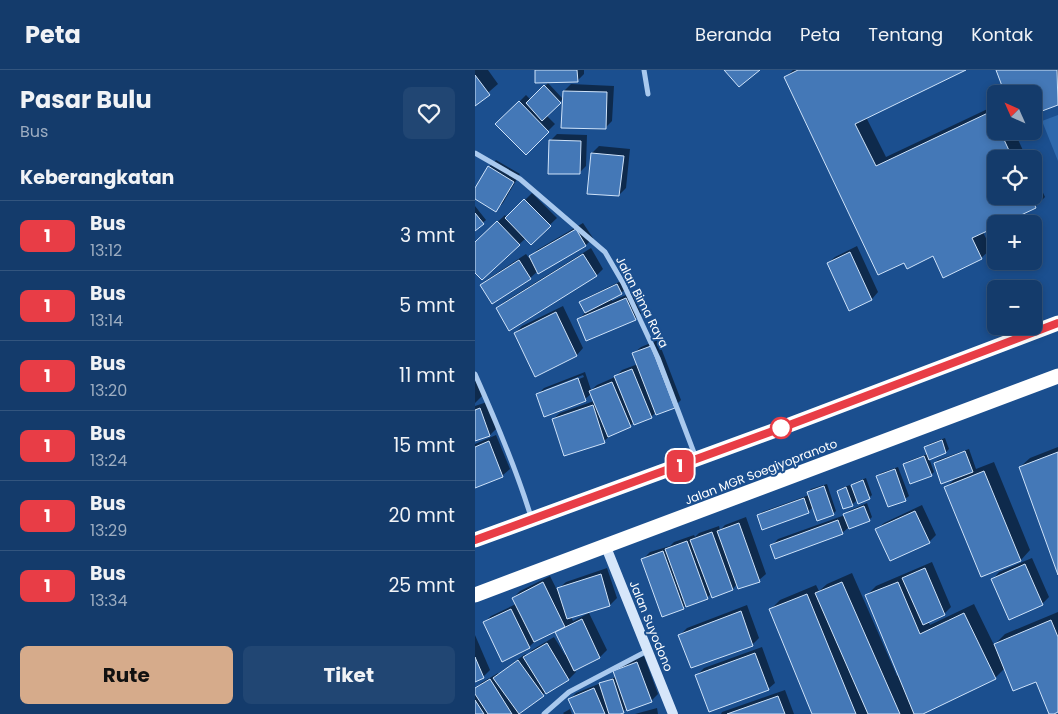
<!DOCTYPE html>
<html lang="id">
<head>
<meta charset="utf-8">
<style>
  body { margin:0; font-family:Poppins,sans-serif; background:#214673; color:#f1f3f6; height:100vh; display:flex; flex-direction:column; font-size:19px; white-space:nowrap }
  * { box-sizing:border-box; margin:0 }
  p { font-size:16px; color:#9dadc1 }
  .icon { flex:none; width:28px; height:28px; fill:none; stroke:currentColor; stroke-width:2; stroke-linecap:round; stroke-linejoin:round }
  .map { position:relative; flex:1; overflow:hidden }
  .details { display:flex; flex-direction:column; background:#143b6b; width:475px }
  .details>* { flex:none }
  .badge { padding:0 10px; border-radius:8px; font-size:18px; line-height:32px }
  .needle { width:32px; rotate:315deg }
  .fabs { position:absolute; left:512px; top:15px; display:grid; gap:10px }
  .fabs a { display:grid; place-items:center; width:55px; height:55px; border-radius:8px; background:#143b6b; box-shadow:0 2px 8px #0003,0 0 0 1px #33557e; font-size:25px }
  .map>.badge { position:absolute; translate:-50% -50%; box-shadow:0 0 0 2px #fff }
  h2 { padding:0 20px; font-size:19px; line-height:45px }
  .round { display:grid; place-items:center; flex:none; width:52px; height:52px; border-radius:8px; background:#214673 }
  .overview { display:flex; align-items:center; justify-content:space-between; height:85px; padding:0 20px }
  h1 { font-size:24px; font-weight:700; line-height:38px }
  .action { display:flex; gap:10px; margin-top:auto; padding:10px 20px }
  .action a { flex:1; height:58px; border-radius:8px; background:#d6ab8b; color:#111; font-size:20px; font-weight:700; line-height:58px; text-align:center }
  .action a+a { background:#214673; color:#f1f3f6 }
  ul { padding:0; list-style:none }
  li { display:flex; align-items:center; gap:15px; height:70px; padding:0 20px; border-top:1px solid #33557e }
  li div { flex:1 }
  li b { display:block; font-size:19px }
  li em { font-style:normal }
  li .badge { min-width:55px; font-weight:700; text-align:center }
  header { display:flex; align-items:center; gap:30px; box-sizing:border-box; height:70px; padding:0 25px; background:#143b6b; border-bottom:1px solid #33557e }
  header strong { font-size:24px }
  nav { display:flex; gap:28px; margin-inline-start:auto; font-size:18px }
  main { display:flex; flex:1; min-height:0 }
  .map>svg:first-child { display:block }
  .green { fill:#2e69ad }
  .shadow { fill:#0007; fill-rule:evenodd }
  .building { fill:#4478b7; stroke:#cfe3fa }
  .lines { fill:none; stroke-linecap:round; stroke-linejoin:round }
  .street { stroke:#a9c9ee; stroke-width:5 }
  .secondary { stroke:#d6e6fa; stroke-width:10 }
  .highway { stroke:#fff; stroke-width:15 }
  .line-casing { stroke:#fff; stroke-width:11 }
  .line { stroke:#e83d46; stroke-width:8 }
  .stop-dot { fill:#fff; stroke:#e83d46; stroke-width:2.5 }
  .labels { text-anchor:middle; stroke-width:4; stroke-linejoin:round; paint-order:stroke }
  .street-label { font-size:12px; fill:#fff; stroke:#1b4f8f }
</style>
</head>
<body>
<header>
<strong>Peta</strong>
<nav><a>Beranda</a><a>Peta</a><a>Tentang</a><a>Kontak</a></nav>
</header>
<main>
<section class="details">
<div class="overview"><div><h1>Pasar Bulu</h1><p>Bus</p></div><a class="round"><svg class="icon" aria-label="heart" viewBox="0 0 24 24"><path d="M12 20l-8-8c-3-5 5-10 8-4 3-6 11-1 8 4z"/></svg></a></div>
<h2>Keberangkatan</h2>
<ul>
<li><span class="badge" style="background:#e83d46;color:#fff">1</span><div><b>Bus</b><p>13:12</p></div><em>3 mnt</em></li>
<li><span class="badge" style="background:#e83d46;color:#fff">1</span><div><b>Bus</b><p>13:14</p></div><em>5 mnt</em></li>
<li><span class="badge" style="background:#e83d46;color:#fff">1</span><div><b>Bus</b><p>13:20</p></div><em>11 mnt</em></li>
<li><span class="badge" style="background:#e83d46;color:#fff">1</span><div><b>Bus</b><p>13:24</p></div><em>15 mnt</em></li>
<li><span class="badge" style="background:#e83d46;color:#fff">1</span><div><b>Bus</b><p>13:29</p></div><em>20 mnt</em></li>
<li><span class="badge" style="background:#e83d46;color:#fff">1</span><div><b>Bus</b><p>13:34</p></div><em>25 mnt</em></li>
</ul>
<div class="action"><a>Rute</a><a>Tiket</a></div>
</section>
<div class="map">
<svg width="583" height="644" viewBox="0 0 583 644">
  <rect width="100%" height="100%" fill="#1b4f8f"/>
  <path class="green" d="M583 45V91L567 51Z"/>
  <path class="shadow" d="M0 0H13L23 14 0 34Z
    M61 0H109V4L102 11Z
    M318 0H489L391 47 411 87 521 35V61H539L552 89H521V126H559V103L570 127 560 137 521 154V155L508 162 516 179 506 188 458 185 311 7Z
    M522 0H583V33L559 42V24Z
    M73 13 88 29 71 45 80 54 51 83 22 54 51 25 56 30Z
    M96 14 139 16 137 51 130 58 89 21Z
    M82 64 112 65 111 96 104 103 75 71Z
    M124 76 155 79 151 118 144 125 117 83Z
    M21 90 45 104 28 133 21 140 0 128V121L14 97Z
    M57 123 82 148 56 173 51 168 7 209 0 201V173L30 145 32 148Z
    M0 136 11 150 0 159Z
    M108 153 118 168 111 175 64 202 63 201 55 208 6 215 13 209 51 184 54 188 62 180Z
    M382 176 403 222 397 229 353 193 360 187Z
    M116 178 128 199 121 206 23 239 29 232Z
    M146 211 150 220 136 229 137 231 158 222 167 242 161 248 112 269 104 249 111 242 106 233 109 229Z
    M88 236 108 278 102 285 61 305 40 263 47 256Z
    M183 270 206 330 199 337 181 342 176 347 159 352 155 356 137 364 129 371 78 349 85 343 119 331 116 324 110 329 70 345 62 325 69 318 110 302 116 320 122 315 140 307 147 300 163 294 159 283 166 277ZM108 305 109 307 69 323V320Z
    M0 308 7 326 0 333Z
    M12 332 22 358 15 365 0 370V336Z
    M21 365 35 399 28 405 0 417V374Z
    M470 368 474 379 471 382 454 388 459 402 456 405 429 394 433 391 453 384 451 377 454 374Z
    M583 377V501L545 397 555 388Z
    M494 379 501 399 519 392 555 480 546 490 507 506 471 417 482 407 460 393 463 390Z
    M423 397 434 426 430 429 403 406 406 403Z
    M391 408 397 425 394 428 382 430 377 435 364 421 367 418 375 415V417L381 412Z
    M352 414 361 441 358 444 338 437 333 442 284 446 287 442 334 425 333 422 336 419Z
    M392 433 397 447 394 450 373 458 367 463 296 476 303 469 370 445 373 441Z
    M447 435 461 465 454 472 402 459 409 453Z
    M271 447 291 504 284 510 262 514 258 519 236 524 232 528 212 534 208 538 168 489 175 482 195 476 199 472 219 465 220 467 224 463 244 456 245 460 250 455Z
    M557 488 574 527 567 534 518 509 524 502Z
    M457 492 476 537 469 544 453 551 455 555 499 534 519 575 530 564 583 542V641L575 644 561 610 530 598 520 608 445 644H338L295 540 305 530 341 515 344 521 352 514 377 503 422 606 424 605 391 526 401 516Z
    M132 498 142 528 135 535 96 547 98 551 114 543 132 580 125 587 99 600 101 602 94 609 71 622 44 644H0V619L6 613 23 603 24 604 50 584 52 586 57 580 79 567 90 585 92 584 80 560 61 570 54 577 10 552 16 546 41 534 38 528 45 521 75 506 82 520 91 512Z
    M272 535 284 568 277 575 205 565 212 558Z
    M0 565 15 600 8 607 0 610Z
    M287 577 300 613 293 619 222 605 229 598Z
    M169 586 183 624 176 631 152 638 148 642 142 644H101L95 629 101 623 141 607 139 602 146 595Z
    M310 620 319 644H246L247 642Z
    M182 638 183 644H160Z
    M95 639 97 644H89L88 643Z"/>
  <path class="building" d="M60 0H102L103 12 60 13Z
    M249 0H285L264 17Z
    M323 0H491L380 54 401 96 515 42 521 54V61H525L538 89H521V126H556L561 138 527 154H521V157L497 168 507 189 468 208 458 186 432 199 429 193 403 205 309 7Z
    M521 0H582L583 35 559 44V24H530Z
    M0 5 15 25 0 36Z
    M69 15 86 33 67 51 51 33Z
    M88 21 132 22 131 59 86 58Z
    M44 31 74 62 51 85 20 54Z
    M74 70 106 71 105 104H73Z
    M116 83 149 86 144 126 112 124Z
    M13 96 39 112 21 142 0 129V118Z
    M49 129 76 156 56 175 30 148Z
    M0 143 9 154 0 161Z
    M22 151 45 175 7 210 0 203V172Z
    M101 159 111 176 63 204 54 186Z
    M375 182 397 230 374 241 352 193Z
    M108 184 122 206 34 261 21 238Z
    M44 190 56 209 17 234 5 215Z
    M142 214 147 224 110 243 104 232Z
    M151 228 161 250 111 271 102 249Z
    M81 242 102 286 60 307 39 263Z
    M176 276 200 338 181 345 157 283Z
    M157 299 177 348 159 355 139 306Z
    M103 308 111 331 69 347 61 324Z
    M137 312 156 357 133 367 114 321Z
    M118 335 130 373 89 386 77 349Z
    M5 338 15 366 0 371V340Z
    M467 370 471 383 454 390 449 377Z
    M14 371 28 407 0 418V377Z
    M490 381 498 402 466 414 459 393Z
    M583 382V505L544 397Z
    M449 386 457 406 435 414 428 394Z
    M420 399 431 431 413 437 401 406Z
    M509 401 546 491 506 507 469 417Z
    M388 410 395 429 383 434 376 415Z
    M349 416 359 445 342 451 332 422Z
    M371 417 378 436 368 439 362 421Z
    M329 428 334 443 287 460 282 445Z
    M389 436 395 451 374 459 368 444Z
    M440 441 455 473 415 491 400 459Z
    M363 450 368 464 300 489 295 475Z
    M264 453 285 512 263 519 242 461Z
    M237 462 258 520 237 528 215 470Z
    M212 471 233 529 211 537 190 479Z
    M188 481 209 539 187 547 166 489Z
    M550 494 568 535 534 550 516 509Z
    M450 498 470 545 448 555 427 508Z
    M126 504 135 536 92 549 82 518Z
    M68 512 90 557 59 572 37 528Z
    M367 512 425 644H393L340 523Z
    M423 512 445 564 489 543 521 609 448 644H439L390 525Z
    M332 524 381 644H337L294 539Z
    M36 539 55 578 27 592 8 552Z
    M266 541 278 576 216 598 203 565Z
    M107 549 125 588 99 601 80 562Z
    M576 550 583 567V642L579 644H574L561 612 538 621 519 574Z
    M72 573 94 610 71 624 48 587Z
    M280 583 294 620 234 642 220 605Z
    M0 587 9 608 0 612Z
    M43 590 69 626 44 644 18 608Z
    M162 592 177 632 152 641 138 601Z
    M15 609 37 644H13L0 624V618Z
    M138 609 149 643 145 644H134L124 613Z
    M119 618 130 644H100L93 629Z
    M303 626 310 644H252Z
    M0 630 9 644H0Z"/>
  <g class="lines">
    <path class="street" d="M169 0 173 24
      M0 83 45 109 130 182 148 213 183 288 221 388
      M0 304C21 351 41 398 56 447
      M69 644 94 622 172 581"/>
    <path class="secondary" d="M131 477 198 644"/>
    <path class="highway" d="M0 470 309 357 583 253
      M0 525 583 306"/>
  </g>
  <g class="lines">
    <g class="line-casing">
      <path id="line" d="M0 470 309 357 583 253"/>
    </g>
    <use href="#line" class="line"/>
  </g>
  <circle class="stop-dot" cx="306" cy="358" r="10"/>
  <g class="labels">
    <g class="street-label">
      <text transform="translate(167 232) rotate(63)" y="4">Jalan Bima Raya</text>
      <text transform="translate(286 402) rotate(-21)" y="4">Jalan MGR Soegiyopranoto</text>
      <text transform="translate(176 556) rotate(68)" y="4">Jalan Suyodono</text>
    </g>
  </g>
</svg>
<div class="fabs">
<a><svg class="needle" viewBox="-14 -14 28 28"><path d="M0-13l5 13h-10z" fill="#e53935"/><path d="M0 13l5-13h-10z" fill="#9dadc1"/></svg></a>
<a><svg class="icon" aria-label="locate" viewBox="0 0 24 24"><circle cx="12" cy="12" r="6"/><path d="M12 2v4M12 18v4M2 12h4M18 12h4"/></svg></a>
<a>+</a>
<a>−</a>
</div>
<b class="badge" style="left:205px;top:396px;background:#e83d46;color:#fff">1</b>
</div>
</main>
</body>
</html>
